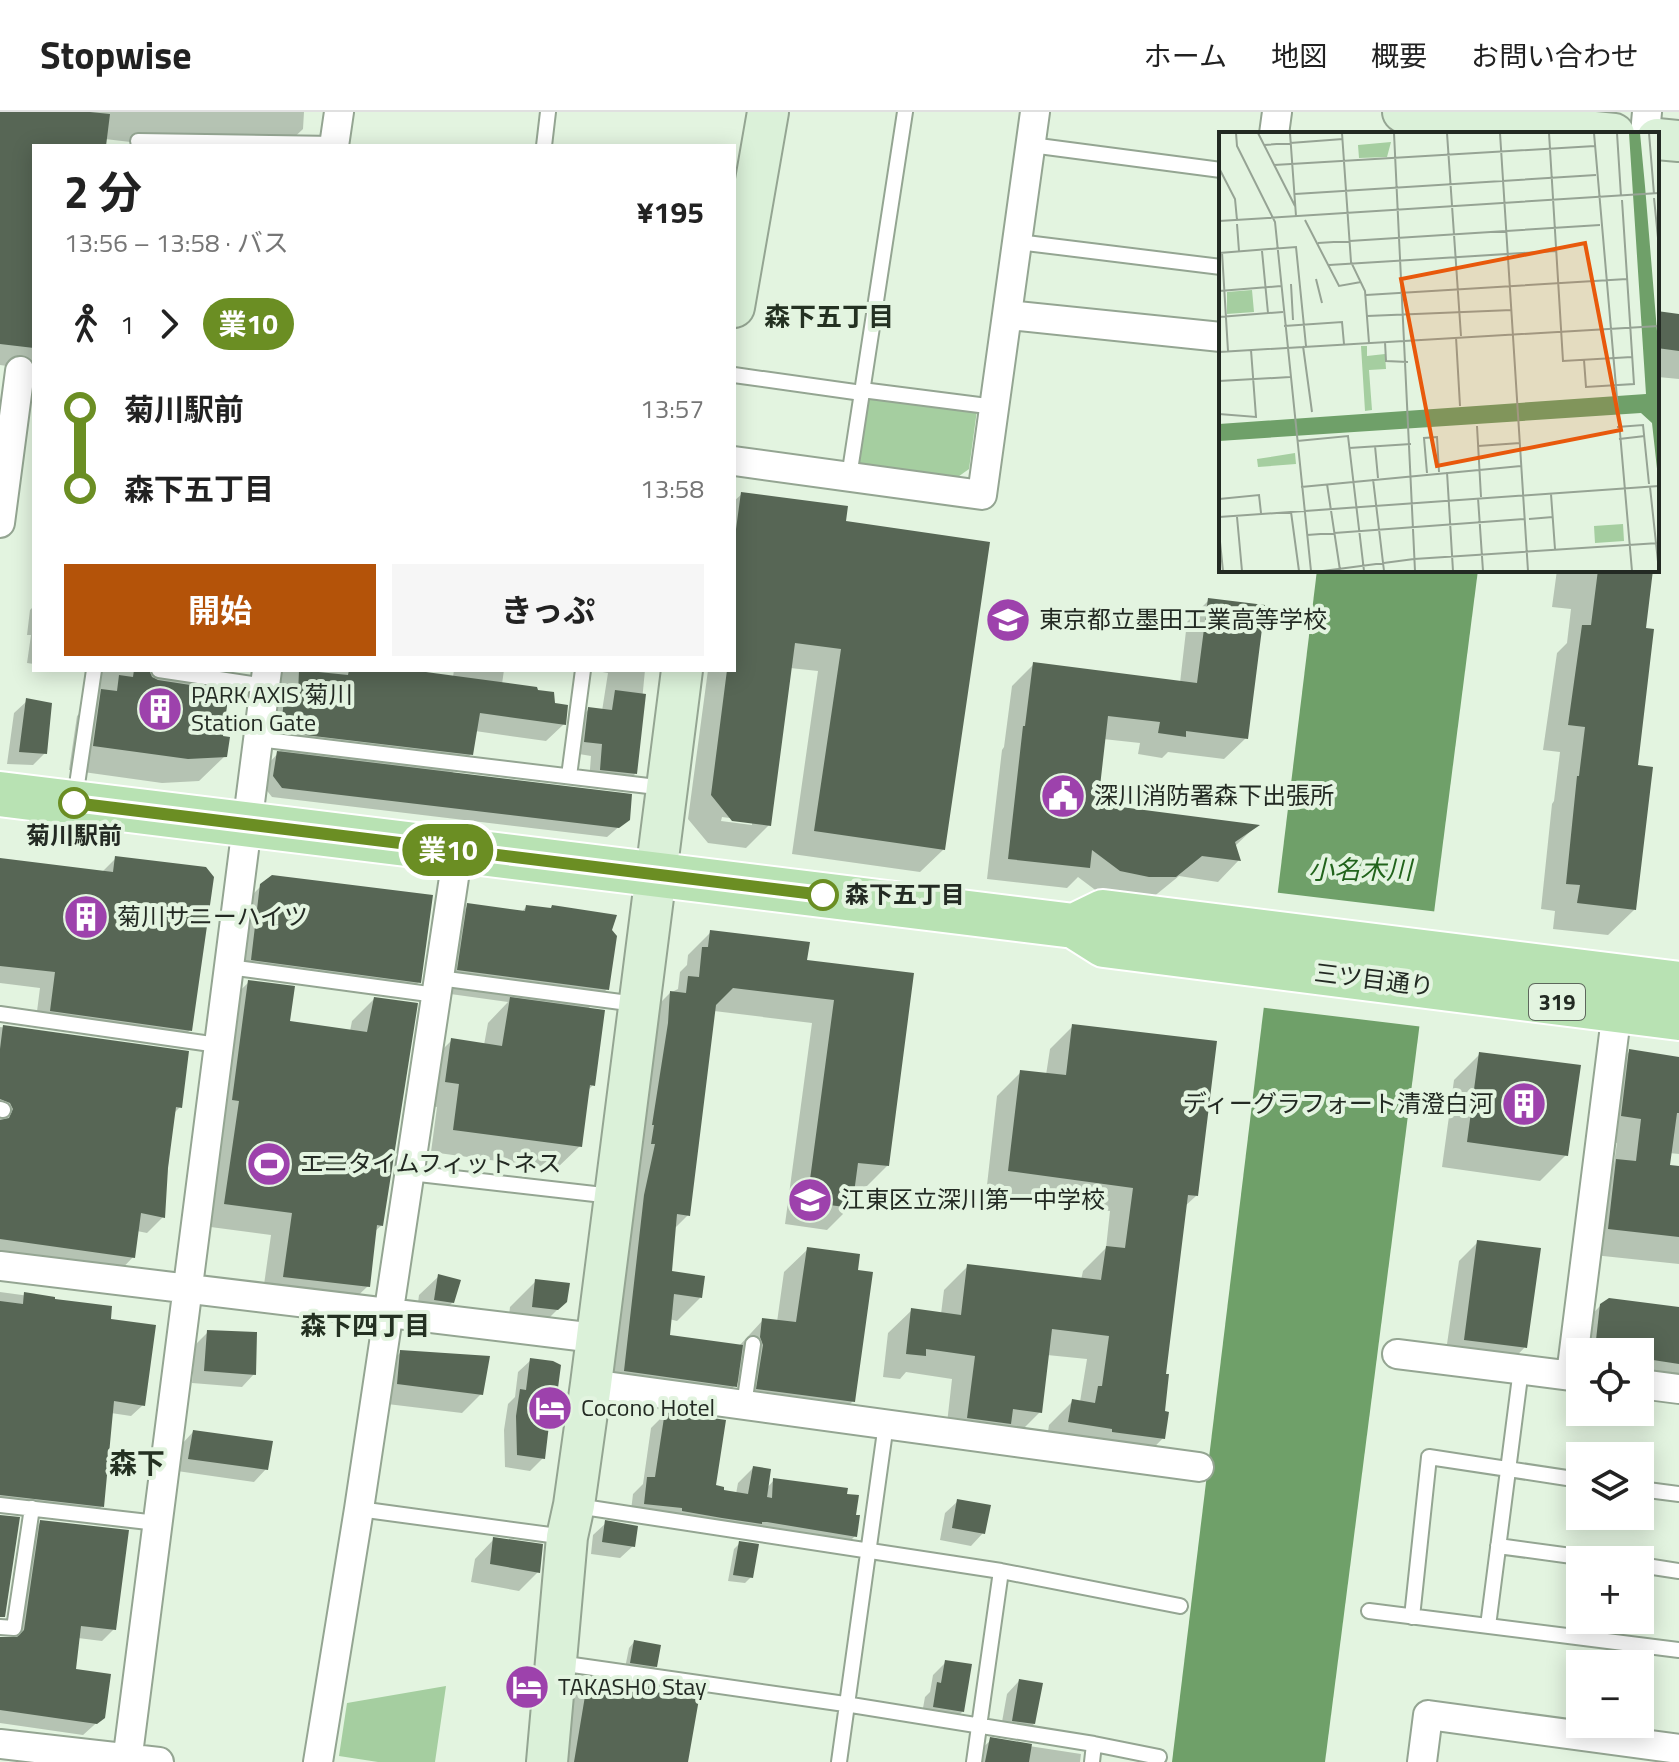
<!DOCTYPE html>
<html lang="ja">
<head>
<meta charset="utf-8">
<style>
  body { margin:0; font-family:"Titillium Web","Noto Sans JP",sans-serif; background:#f6f6f6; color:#222; height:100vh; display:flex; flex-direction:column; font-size:30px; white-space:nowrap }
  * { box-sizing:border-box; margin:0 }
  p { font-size:26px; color:#767676 }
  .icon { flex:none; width:44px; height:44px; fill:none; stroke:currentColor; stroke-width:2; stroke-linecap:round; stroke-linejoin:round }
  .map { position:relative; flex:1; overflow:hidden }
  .panel { position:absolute; left:32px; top:32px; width:704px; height:528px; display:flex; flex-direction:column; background:#fff; border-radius:0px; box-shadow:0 4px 20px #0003 }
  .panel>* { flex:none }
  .badge { padding:0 16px; border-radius:26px; font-size:28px; line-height:52px }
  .tools { position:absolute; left:1566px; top:1226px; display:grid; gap:16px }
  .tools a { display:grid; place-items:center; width:88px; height:88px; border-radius:0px; background:#fff; box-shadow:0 4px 20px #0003; font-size:40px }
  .map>.badge { position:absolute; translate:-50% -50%; box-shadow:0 0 0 4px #fff }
  .legs { display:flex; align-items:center; gap:12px; height:88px; padding:0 32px; font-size:26px }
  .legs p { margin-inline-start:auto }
  .headline { display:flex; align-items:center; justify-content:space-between; height:136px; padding:0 32px }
  h1 { font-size:44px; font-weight:700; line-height:60px }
  .cta { display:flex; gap:16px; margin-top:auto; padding:16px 32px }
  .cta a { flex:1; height:92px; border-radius:0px; background:#b45309; color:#fff; font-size:32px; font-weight:700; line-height:92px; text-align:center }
  .cta a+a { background:#f6f6f6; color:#222 }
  ul { padding:0 32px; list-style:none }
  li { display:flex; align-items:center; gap:28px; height:80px; font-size:30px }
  li i { display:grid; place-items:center; width:12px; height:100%; margin:0 10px; background:currentColor }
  li i::after { content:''; width:20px; height:20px; margin:-10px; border:6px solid; border-radius:50%; background:#fff }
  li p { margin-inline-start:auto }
  li:first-child i { background:linear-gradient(#0000 50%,currentColor 0) }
  li:last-child i { background:linear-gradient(currentColor 50%,#0000 0) }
  header { display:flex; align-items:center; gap:48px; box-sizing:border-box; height:112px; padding:0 40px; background:#fff; border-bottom:2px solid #e0e0e0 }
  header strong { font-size:38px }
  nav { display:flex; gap:44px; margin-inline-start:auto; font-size:28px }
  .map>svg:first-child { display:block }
  .green { fill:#a5cea0 }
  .water { fill:#6fa069 }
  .pier { fill:#e3f4e0 }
  .shadow { fill:#0003; fill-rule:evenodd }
  .building { fill:#576655 }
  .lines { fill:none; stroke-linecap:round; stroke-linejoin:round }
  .lane-casing { stroke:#94a592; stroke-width:18 }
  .street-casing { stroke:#94a592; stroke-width:32 }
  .secondary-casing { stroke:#94a592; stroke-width:44 }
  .primary-casing { stroke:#fff; stroke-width:48 }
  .lane { stroke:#fff; stroke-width:14 }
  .street { stroke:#fff; stroke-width:28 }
  .secondary { stroke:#dbf1d9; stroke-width:40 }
  .primary { stroke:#b8e2b3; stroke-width:44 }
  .line-1-casing { stroke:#fff; stroke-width:18 }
  .line-1 { stroke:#6b8e23; stroke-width:12 }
  .stop-1-dot { fill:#fff; stroke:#6b8e23; stroke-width:4 }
  .labels { text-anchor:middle; stroke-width:8; stroke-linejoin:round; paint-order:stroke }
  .shield { fill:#e3f4e0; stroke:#5d675c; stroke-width:2 }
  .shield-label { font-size:22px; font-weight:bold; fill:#232a23 }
  .poi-label { font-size:24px; fill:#232a23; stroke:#e3f4e0; text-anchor:start }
  .stop-label { font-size:24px; font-weight:bold; fill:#232a23; stroke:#e3f4e0 }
  .street-label { font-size:24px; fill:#232a23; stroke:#e3f4e0 }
  .neighbourhood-label { font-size:26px; font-weight:bold; fill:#243122; stroke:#e3f4e0 }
  .water-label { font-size:26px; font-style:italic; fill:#22641c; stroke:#e3f4e0 }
  .quarter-label { font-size:28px; font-weight:bold; fill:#243122; stroke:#e3f4e0 }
  .inset-road { fill:none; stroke:#96a394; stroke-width:2 }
  .view { fill:#e8590c; fill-opacity:0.15; stroke:#e8590c; stroke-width:4 }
  .inset-edge { fill:none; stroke:#232a23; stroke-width:4 }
</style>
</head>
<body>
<header>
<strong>Stopwise</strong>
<nav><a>ホーム</a><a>地図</a><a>概要</a><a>お問い合わせ</a></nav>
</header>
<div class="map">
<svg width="1679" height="1650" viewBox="0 0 1679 1650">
  <rect width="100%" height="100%" fill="#e3f4e0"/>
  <path class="green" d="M870 282 977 298 969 357 955 367 858 354Z
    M446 1574 435 1650H378L339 1644 347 1591Z"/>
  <path class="water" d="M1317 458H1478L1325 1650H1172Z"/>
  <path class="pier" d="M1272 780 1439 800 1424 915 1258 895Z"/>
  <path class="shadow" d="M0 0H304L303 17 285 34 156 33 105 27 104 34H34V258L0 253Z
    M1657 201 1679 204V267L1658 265 1657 270Z
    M1657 367H1661L1657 405Z
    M742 382 844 411 944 737 920 760 792 742 818 559 790 556 769 713 746 736 708 731 688 707 708 558H734V389ZM722 705 752 709V713L721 709Z
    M1557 458H1651L1644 517 1635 654 1634 798 1608 823 1553 817 1555 799 1541 797 1552 692 1554 689 1560 640 1543 638 1557 541 1567 531 1571 497 1552 495Z
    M1209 488 1246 626 1224 647 1168 640 1162 646 1138 642 1140 631 1103 627 1096 693 1256 714 1234 735 1239 748 1218 770 1179 764 1152 786 1098 780 1078 765 1067 776 987 767 1002 638 1004 635 1012 574 1033 553 1180 571 1187 510Z
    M34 494V552L27 551 31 523H27L30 498Z
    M85 558H230L210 578 225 644 199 669 162 671 69 658 77 604 95 586 98 561Z
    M274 558H400L453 565 454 558H504L502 572 564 612 546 629 475 619 471 642 451 662 628 707 607 725 272 685 264 675 268 652 281 638 264 636Z
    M591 558H645L635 662 623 674 589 670 591 644 573 641 577 609 589 597 602 599 608 561Z
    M27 589 45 641 33 653 7 652 14 601Z
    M116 746 190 918 174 935 35 915 40 876 0 871V748L101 761Z
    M261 774 419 870 404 885 237 862 246 789Z
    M468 794 521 801 526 795 609 819 607 877 587 898 593 973 587 979 580 1034 556 1057 431 1040 437 995 423 993 429 951 452 928 484 933 488 911 508 890 436 880 445 816Z
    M711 820 805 849 912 863 887 1054 864 1077 853 1075 850 1095 827 1118 785 1112 812 911 714 899 688 1103 673 1118 670 1161 700 1186 677 1209 669 1207 668 1224 739 1234 763 1208 777 1210 784 1160 808 1137 853 1289 829 1313 734 1301 738 1270 712 1297 602 1282 647 904 670 881 678 877 680 860 687 853 688 843Z
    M249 870 288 911 350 919 352 909 374 887 382 1113 374 1120 368 1174 345 1196 262 1187 271 1123 203 1114 226 892Z
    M1073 914 1196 1084 1184 1095 1163 1263V1326L1140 1350 1046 1333 1049 1313 1073 1289 1080 1290 1087 1247 1047 1243 1040 1300 1016 1324 945 1329 952 1267 906 1260 900 1267 883 1265 888 1221 912 1198 941 1202 944 1178 967 1155 1081 1168 1083 1159 1106 1136 1110 1099 986 1082 997 984 1021 960 1046 963 1050 937Z
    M0 915 187 941 180 995 173 1002 163 1105 147 1121 137 1119 133 1145 117 1162 0 1145Z
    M1630 939 1679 946V1042L1669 1041 1668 1054 1679 1056V1152L1584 1142 1591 1074 1614 1051 1617 1031 1597 1029 1605 964Z
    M1480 942 1566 1043 1540 1069 1442 1055 1454 968Z
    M1478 1130 1525 1235 1506 1255 1445 1246 1459 1149Z
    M439 1164 453 1190 433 1209 416 1207 419 1183Z
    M536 1169 566 1189 539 1216 507 1220 510 1195Z
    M0 1180 110 1195 108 1209 143 1293 131 1304 111 1301 102 1394 91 1406 0 1395Z
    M1601 1193 1679 1197V1286L1640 1275V1240H1580L1575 1220Z
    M208 1220 254 1262 242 1275 192 1271 195 1233Z
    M401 1240 481 1282 462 1301 379 1291 381 1260Z
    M531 1248 552 1313 547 1318 543 1346 530 1359 505 1355 504 1318 508 1292 515 1285 518 1260Z
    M666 1301 713 1375 722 1380 736 1382 738 1371 753 1356 766 1377 774 1368 855 1424 840 1439 630 1407 633 1382 643 1372 651 1316Z
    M193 1320 266 1357 254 1370 177 1359 181 1333Z
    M958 1389 983 1421 971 1434 940 1428 945 1401Z
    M41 1410 114 1517 102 1529 78 1526 74 1559 103 1605 83 1623 0 1611V1527H13L29 1422Z
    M606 1411 633 1434 620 1446 591 1442 593 1423Z
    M494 1427 538 1460 519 1479 471 1470 475 1447Z
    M740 1431 751 1465 745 1471 728 1469 734 1437Z
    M634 1530 656 1554 650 1560 625 1556 629 1536Z
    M946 1550 963 1599 950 1612 921 1607 925 1585 930 1580 933 1563Z
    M589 1568 655 1582 686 1650H558L571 1586Z
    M1019 1569 1034 1612 1021 1624 1000 1621 1007 1582Z
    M991 1628 1081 1642 1080 1650H976L978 1640Z"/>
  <path class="building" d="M0 0H90L110 2 106 34H34V236L0 232Z
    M1657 199 1679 202V239L1657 236Z
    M741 380 848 394 846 409 990 430 945 738 814 719 841 537 795 531 771 714 732 709 711 683 727 558H734V432Z
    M1598 458H1653L1646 516 1654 517 1638 653 1653 655 1636 798 1577 791 1580 773 1566 772 1577 664H1579L1585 615 1568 613 1582 513H1591Z
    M1208 486 1265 493 1248 627 1186 619V625L1158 621 1160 610 1108 604 1098 692 1260 713 1235 730 1241 749 1202 744 1176 765H1149L1120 759 1092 738 1090 756 1008 747 1023 614H1025L1033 550 1197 571Z
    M134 558H149L152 565 158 568 229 579 223 624 230 625 227 645 188 647 93 634 101 577 117 579 119 563 133 565Z
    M299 558 348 563 349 558H411L537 575 538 578 554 580 555 591 568 593 566 613 480 601 473 643 280 620 285 581 298 583Z
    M615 578 646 582 637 662 600 658 602 632 584 630 588 595 612 598Z
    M26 586 52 591 47 642 19 640Z
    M277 639 632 682 630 708 619 716 282 676 273 664Z
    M115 744 206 755 214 765 192 919 50 899 55 860 0 854V746L113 760Z
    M272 763 433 783 421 871 251 848 260 772Z
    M467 791 525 799 526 793 551 796 552 793 617 803 612 818 617 824 609 878 457 858Z
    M710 818 810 830 807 848 914 861 889 1054 858 1051 852 1096 807 1090 834 888 733 876 716 893 690 1104 677 1102 672 1159 705 1164 702 1186 674 1182 670 1223 743 1233 737 1275 624 1259 644 1083 655 1032H651L654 1013H652L668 911 670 879 686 881 688 864 699 865 702 835H708Z
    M248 868 295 874 290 909 367 920 374 885 418 891 383 1114 377 1113 370 1175 283 1165 292 1101 224 1092 239 989 232 988Z
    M510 885 605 898 595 974 590 973 582 1035 453 1018 459 972 445 970 451 926 502 934Z
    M1072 912 1217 929 1198 1084 1188 1083 1166 1262H1169L1165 1299 1169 1300 1165 1327 1112 1320V1317L1068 1310 1072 1287 1095 1291 1098 1274H1102L1109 1224 1052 1217 1042 1301 1013 1297 1011 1312 967 1306 975 1244 926 1237V1244L906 1242 911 1196 961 1203 967 1152 1101 1168 1106 1134 1125 1136 1133 1076 1008 1059 1020 958 1066 963Z
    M3 913 189 939 182 996 176 995 168 1056 165 1106 141 1101 135 1146 0 1127V1008L9 1006 13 997 10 991 0 987V937Z
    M1629 937 1679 945V1001H1677L1670 1053 1679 1054V1125L1608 1117 1616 1047 1636 1049 1641 1007 1621 1004Z
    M1479 940 1581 953 1568 1044 1467 1030Z
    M1477 1128 1541 1136 1527 1236 1464 1228Z
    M807 1135 860 1142 858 1158 873 1160 855 1290 756 1277 763 1233 760 1225 762 1206 796 1210Z
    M438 1162 461 1168 454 1191 434 1188Z
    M535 1167 570 1171 567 1190 558 1198 532 1195Z
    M24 1180 55 1185V1187L112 1194 111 1207 156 1213 145 1294 114 1289 104 1395 0 1383V1189L23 1192Z
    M1609 1186 1679 1195V1252L1640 1246V1240H1604L1596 1228 1600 1192Z
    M207 1218 257 1220 256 1263 204 1259Z
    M400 1238 490 1244 483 1283 397 1272Z
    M530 1246 553 1249 561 1253 553 1314 549 1313 545 1347 517 1343 516 1304 520 1277 526 1278Z
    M665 1299 726 1308 716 1373 724 1375V1378L748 1382 753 1354 771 1357 767 1385 772 1386 773 1366 848 1376 847 1382 859 1383 856 1403H860L857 1425 767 1410H762V1412L722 1406 682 1399V1396L644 1392 647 1365H655Z
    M193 1318 273 1329 268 1358 188 1347Z
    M957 1387 991 1393 985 1422 952 1416Z
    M0 1403 20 1405 5 1505H0Z
    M40 1408 129 1418 116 1518 81 1514 76 1557 111 1562 105 1606 97 1612 0 1598V1525H17L24 1518Z
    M605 1408 638 1414 635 1435 602 1430Z
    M493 1425 543 1432 540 1461 490 1452Z
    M739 1429 759 1432 753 1466 733 1463Z
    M634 1528 661 1533 657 1555 630 1551Z
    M945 1548 972 1552 964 1600 933 1595 937 1570 941 1571Z
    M588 1566 654 1575 656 1580 699 1587 688 1650H574Z
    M1019 1567 1043 1571 1035 1612 1012 1609Z
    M990 1625 1032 1632 1029 1650H985Z"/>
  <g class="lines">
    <g class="lane-casing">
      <path id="lane" d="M138 29 335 32
        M1031 33 1221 58
        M544 34 548 0
        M1018 130 1221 155
        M734 263 862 281
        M862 278 995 295
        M849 365 905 0
        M159 558 265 574
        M258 627 665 676
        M569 664 583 558
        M75 686 94 558
        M229 855 436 883
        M439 866 636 892
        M0 902 218 933
        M0 997 3 998
        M410 1061 612 1084
        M744 1293 753 1232
        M1640 1377 1679 1382
        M0 1393 157 1411
        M577 1394 1001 1459 1180 1494
        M359 1397 565 1425
        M1498 1434 1601 1448
        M1640 1453 1679 1459
        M1369 1499 1679 1538
        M1412 1505 1429 1345 1580 1368
        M1488 1514 1521 1257
        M0 1515 14 1516 32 1396
        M559 1551 845 1592 1094 1632 1159 1645
        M839 1650 886 1312
        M974 1650 1001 1459
        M1092 1650 1094 1632"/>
    </g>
    <g class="street-casing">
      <path id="street" d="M1274 22 1277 0
        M1645 22 1647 0
        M334 34 339 0
        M1009 203 1221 225
        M734 349 982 383 1035 0
        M0 411 20 259
        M0 1154 595 1226
        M1397 1242 1580 1265
        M1571 1263 1617 898
        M591 1272 1199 1355
        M1640 1272 1679 1277
        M0 1632 159 1650
        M127 1650 267 558
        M318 1650 359 1397 458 739
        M1422 1650 1428 1603 1679 1637"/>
    </g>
    <g class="secondary-casing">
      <path id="secondary" d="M1403 0 1614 22
        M1657 27 1679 29
        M734 195 768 0
        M547 1650 567 1425 574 1393 591 1272 682 558"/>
    </g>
    <g class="primary-casing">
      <path id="primary" d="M0 682 1074 814 1104 833 1679 906
        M1074 814 1103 800 1679 872"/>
    </g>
    <use href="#lane" class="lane"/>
    <use href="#street" class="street"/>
    <use href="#secondary" class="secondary"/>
    <use href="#primary" class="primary"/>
  </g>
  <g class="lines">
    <g class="line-1-casing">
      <path id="line-1" d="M74 691 823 783"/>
    </g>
    <use href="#line-1" class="line-1"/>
  </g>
  <defs>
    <g id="school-disc" transform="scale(2.3)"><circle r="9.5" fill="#9d42ac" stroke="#e3f4e0"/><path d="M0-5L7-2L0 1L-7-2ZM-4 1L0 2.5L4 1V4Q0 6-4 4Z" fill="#fff"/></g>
    <g id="building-disc" transform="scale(2.3)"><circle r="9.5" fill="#9d42ac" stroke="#e3f4e0"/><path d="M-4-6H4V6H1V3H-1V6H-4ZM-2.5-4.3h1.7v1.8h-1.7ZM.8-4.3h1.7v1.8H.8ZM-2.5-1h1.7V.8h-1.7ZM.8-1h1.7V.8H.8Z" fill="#fff"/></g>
    <g id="civic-disc" transform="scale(2.3)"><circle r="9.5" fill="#9d42ac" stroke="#e3f4e0"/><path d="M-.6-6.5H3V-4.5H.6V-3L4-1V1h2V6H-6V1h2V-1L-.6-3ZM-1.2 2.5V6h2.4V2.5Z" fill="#fff"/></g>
    <g id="stadium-disc" transform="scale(2.3)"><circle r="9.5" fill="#9d42ac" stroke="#e3f4e0"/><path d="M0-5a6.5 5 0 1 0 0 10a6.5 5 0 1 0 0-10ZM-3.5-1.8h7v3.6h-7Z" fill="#fff"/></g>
    <g id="hotel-disc" transform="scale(2.3)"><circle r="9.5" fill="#9d42ac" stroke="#e3f4e0"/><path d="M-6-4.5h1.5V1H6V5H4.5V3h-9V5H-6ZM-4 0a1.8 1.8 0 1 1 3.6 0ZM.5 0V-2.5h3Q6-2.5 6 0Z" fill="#fff"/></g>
  </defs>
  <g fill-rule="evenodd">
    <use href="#school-disc" x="1008" y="508"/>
    <use href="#building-disc" x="160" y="597"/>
    <use href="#civic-disc" x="1063" y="684"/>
    <use href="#building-disc" x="86" y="805"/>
    <use href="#building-disc" x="1524" y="992"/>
    <use href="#stadium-disc" x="269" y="1052"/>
    <use href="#school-disc" x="810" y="1088"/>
    <use href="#hotel-disc" x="550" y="1296"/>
    <use href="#hotel-disc" x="527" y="1575"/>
  </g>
  <g class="stop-1-dot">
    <circle cx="74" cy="691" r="14"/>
    <circle cx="823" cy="783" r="14"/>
  </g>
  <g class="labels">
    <rect class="shield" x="1529" y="872" width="56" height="36" rx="6"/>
    <g class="shield-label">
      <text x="1557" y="898">319</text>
    </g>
    <g class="poi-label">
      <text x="1039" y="516">東京都立墨田工業高等学校</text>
      <text x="191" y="591">PARK AXIS 菊川<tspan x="191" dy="28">Station Gate</tspan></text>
      <text x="1094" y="692">深川消防署森下出張所</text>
      <text x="117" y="813">菊川サニーハイツ</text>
      <text x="1493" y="1000" text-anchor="end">ディーグラフォート清澄白河</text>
      <text x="300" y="1060">エニタイムフィットネス</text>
      <text x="841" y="1096">江東区立深川第一中学校</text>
      <text x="581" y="1304">Cocono Hotel</text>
      <text x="558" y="1583">TAKASHO Stay</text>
    </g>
    <g class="stop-label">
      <text x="74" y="732">菊川駅前</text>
      <text x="845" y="791" text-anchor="start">森下五丁目</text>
    </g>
    <g class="street-label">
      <text transform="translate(1374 868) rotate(7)" y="8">三ツ目通り</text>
    </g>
    <g class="neighbourhood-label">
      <text x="829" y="214">森下五丁目</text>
      <text x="365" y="1223">森下四丁目</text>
    </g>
    <g class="water-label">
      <text x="1360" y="767">小名木川</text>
    </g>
    <g class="quarter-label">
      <text x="137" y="1361">森下</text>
    </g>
  </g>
  <g transform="translate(1219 20)">
    <rect width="440" height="440" fill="#e3f4e0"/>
    <path d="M172 10 168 25 140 26 139 13ZM33 158 35 180 8 182V160ZM142 214H148V224L166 222 167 237 150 238 153 278 146 279ZM76 321 77 332 39 335 38 327ZM404 392 405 409 376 411 375 394Z" fill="#a5cea0"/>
    <path d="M410 1H421L426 54 438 199 440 355 433 291 422 281 0 309V292L427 262Z" fill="#6fa069"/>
    <path class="inset-road" d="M17 1 18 14 56 90 92 439M39 1 76 74M71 1 77 84M123 1 132 130 146 159 150 211M175 1 196 439M228 1 242 204M281 1 309 439M330 1 344 229 413 225M375 1 413 439M398 1 402 64M430 1 435 62M45 13 124 7M55 33 376 14M0 36 16 67 18 88M76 62 377 43M435 66 440 116M86 88 120 154 142 150M0 89 440 61M18 92 20 119M99 111 381 93M43 119 49 181M3 120 9 219M0 121 77 115 87 214M110 133 337 119M97 147 103 171M72 152 74 188M0 159 62 154M147 163 408 147M148 184 293 178M0 185 64 180M65 194 123 190 125 212M237 205 241 274M166 210 167 229 189 230M84 214 93 280M0 220 440 194M365 228 367 255 415 252 403 68M0 249 71 245M0 282 37 285 32 218M258 294 262 365M398 295 424 293 430 352M400 307 426 304M78 309 129 304 145 439M156 314 159 346M259 314 301 311M130 316 192 312M228 340 234 439M208 341 205 306 218 305 220 340M154 347 165 439M108 352 121 438M82 355 302 334M431 355 440 439M332 362 336 417M259 366 264 439M0 367 40 363 42 381M72 380 80 439M0 385 440 354M18 385 23 439M310 387 334 385M0 400 4 439M88 403 305 387M104 439 195 427 440 411"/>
    <path class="view" d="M366 111 402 298 218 334 182 147Z"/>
    <rect width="440" height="440" class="inset-edge"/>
  </g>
</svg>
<div class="tools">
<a><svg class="icon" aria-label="locate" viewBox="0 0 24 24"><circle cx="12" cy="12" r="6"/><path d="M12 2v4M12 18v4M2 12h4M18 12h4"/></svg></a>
<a><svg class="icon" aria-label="layers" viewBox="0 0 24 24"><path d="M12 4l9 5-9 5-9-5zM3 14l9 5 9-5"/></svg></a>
<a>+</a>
<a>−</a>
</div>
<b class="badge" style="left:448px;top:738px;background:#6b8e23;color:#fff">業10</b>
<section class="panel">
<div class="headline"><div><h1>2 分</h1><p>13:56 – 13:58 · バス</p></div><b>¥195</b></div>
<div class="legs"><svg class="icon" aria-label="walk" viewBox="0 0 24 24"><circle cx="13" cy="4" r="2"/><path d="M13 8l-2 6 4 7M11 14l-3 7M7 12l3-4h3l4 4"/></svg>1<svg class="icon" aria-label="forward" viewBox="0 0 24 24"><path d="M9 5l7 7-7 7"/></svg><b class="badge" style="background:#6b8e23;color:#fff">業10</b></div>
<ul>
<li><i style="color:#6b8e23"></i><b>菊川駅前</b><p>13:57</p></li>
<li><i style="color:#6b8e23"></i><b>森下五丁目</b><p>13:58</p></li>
</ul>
<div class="cta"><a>開始</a><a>きっぷ</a></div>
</section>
</div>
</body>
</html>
